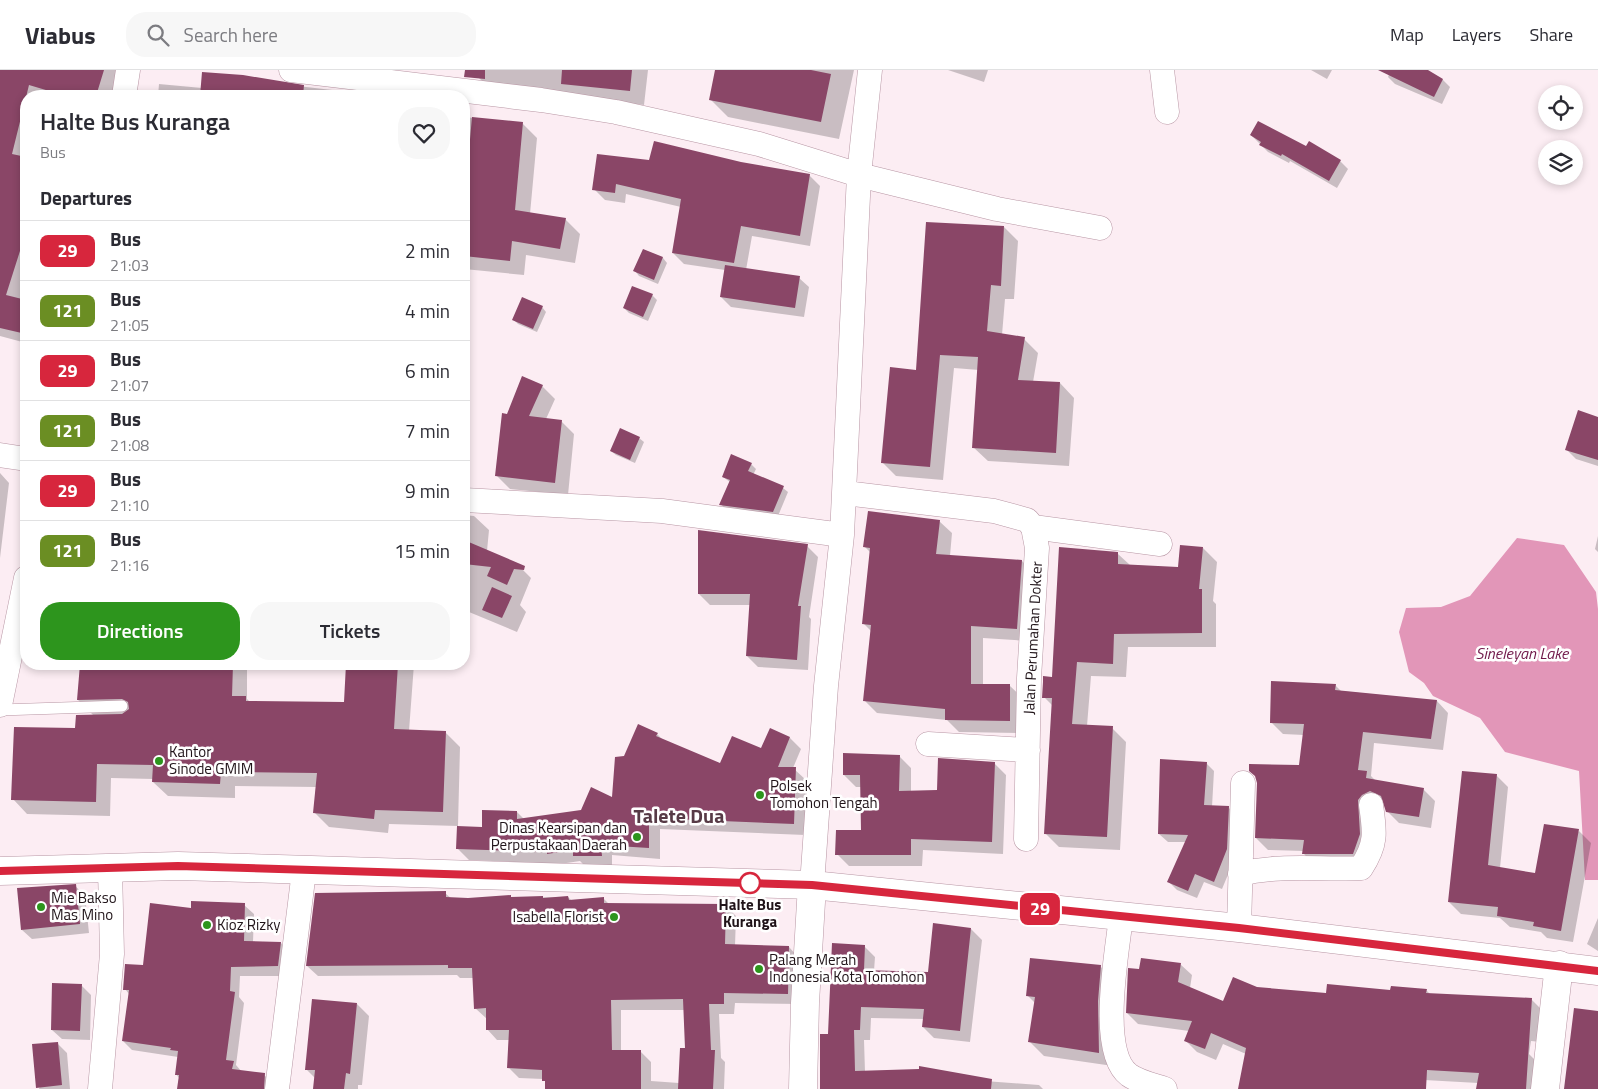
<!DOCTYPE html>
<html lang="en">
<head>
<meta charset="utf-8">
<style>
  body { margin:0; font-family:"Titillium Web",sans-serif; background:#f7f7f7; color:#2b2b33; height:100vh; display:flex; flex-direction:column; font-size:19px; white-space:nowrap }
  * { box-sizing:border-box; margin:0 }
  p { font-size:16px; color:#7c7c81 }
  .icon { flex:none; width:28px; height:28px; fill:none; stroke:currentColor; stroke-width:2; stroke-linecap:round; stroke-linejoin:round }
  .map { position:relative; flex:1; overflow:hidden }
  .details { position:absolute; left:20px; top:20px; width:450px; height:580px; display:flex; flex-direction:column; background:#fff; border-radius:20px; box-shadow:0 2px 8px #0003 }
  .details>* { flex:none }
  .badge { padding:0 10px; border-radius:8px; font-size:18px; line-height:32px }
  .buttons { position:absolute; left:1538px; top:15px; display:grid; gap:10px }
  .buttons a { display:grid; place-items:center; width:45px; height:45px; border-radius:50%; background:#fff; box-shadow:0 2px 8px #0003; font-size:25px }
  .map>.badge { position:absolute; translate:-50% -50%; box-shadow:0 0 0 2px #fff }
  h2 { padding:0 20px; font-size:19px; line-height:45px }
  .round { display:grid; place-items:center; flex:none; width:52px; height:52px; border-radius:20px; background:#f7f7f7 }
  .summary { display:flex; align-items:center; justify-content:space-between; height:85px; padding:0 20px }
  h1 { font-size:24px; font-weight:600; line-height:38px }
  .action { display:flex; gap:10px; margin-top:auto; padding:10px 20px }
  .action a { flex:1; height:58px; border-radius:20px; background:#2d951d; color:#fff; font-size:20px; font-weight:600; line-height:58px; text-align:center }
  .action a+a { background:#f7f7f7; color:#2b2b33 }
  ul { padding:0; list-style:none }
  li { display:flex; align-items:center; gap:15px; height:60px; padding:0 20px; border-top:1px solid #e1e1e2 }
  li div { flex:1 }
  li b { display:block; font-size:19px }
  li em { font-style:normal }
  li .badge { min-width:55px; font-weight:700; text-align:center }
  header { display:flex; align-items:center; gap:30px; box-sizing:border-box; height:70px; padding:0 25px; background:#fff; border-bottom:1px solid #e1e1e2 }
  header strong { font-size:24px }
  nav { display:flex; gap:28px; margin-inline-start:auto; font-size:18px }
  .search { width:350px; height:45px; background:#f7f7f7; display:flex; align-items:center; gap:12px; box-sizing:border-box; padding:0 18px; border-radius:20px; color:#7c7c81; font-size:19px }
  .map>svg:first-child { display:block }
  .water { fill:#e296b8 }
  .shadow { fill:#0003; fill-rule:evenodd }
  .building { fill:#8a4667 }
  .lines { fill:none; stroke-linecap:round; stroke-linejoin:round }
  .service-casing { stroke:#b896a4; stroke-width:12 }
  .minor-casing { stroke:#b896a4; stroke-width:25 }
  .tertiary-casing { stroke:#b896a4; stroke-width:29 }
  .trunk-casing { stroke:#b896a4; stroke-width:29 }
  .service { stroke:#fff; stroke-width:11 }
  .minor { stroke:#fff; stroke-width:24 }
  .tertiary { stroke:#fff; stroke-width:28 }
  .trunk { stroke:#fff; stroke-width:28 }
  .line-casing { stroke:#fff; stroke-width:11 }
  .line { stroke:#d7263d; stroke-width:8 }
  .poi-dot { fill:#2d951d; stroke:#fff; stroke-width:2 }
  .stop-dot { fill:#fff; stroke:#d7263d; stroke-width:2.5 }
  .labels { text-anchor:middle; stroke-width:5; stroke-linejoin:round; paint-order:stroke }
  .street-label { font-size:15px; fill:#201419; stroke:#fff }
  .poi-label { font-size:15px; fill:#201419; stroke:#fff; text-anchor:start }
  .stop-label { font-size:15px; font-weight:bold; fill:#201419; stroke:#fff }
  .water-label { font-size:16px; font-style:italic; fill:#6f1748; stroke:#fff }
  .district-label { font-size:20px; font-weight:bold; fill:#573a46; stroke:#fff }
</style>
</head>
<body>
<header>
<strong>Viabus</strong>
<div class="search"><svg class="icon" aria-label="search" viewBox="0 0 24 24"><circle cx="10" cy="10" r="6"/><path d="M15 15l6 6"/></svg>Search here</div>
<nav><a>Map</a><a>Layers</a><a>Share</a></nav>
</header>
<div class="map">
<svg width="1598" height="1019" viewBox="0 0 1598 1019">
  <rect width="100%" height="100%" fill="#fcedf3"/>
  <path class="water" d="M1517 468 1564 475 1596 522 1598 539V810H1585L1579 701 1505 682 1480 648 1433 626 1424 613 1409 602 1399 562 1406 538 1441 537 1470 526Z"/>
  <path class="shadow" d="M0 0H119L112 26H26V273L0 266Z
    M471 0H648L644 35 488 17Z
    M716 0H854L839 69 728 47 710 29Z
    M948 0H988L984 12Z
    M1311 0H1332L1327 9Z
    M1391 0H1425L1443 10 1450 17 1442 34 1395 14 1388 7Z
    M159 14 202 18 289 15 384 26H158Z
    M464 47 522 53 537 68 530 144 565 149 580 164 575 193 526 185 524 205 464 199V140L467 114H464Z
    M1251 65 1306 78 1340 91 1348 99 1337 118 1290 91 1289 93 1268 82Z
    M650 92 741 94 809 105 820 116 810 176 752 166 746 200 799 208 809 217 804 247 731 237 721 227 725 200 684 194 673 183 681 137 626 124 625 133 605 130 594 119Z
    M1004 157 1018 171 1014 229H1005L1002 265 1024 269 1038 283 1033 312 1060 313 1074 328 1069 396 988 391 973 377 979 300 954 298 943 410 896 406 882 392 918 301Z
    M644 180 663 188 667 193 658 214 639 206 635 201Z
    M652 225 657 230 648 251 629 243 624 238Z
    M542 237 546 242 537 262 518 254 514 250Z
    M542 316 555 329 546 349 561 351 574 364 568 425 510 419 497 406 507 345Z
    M1598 348V396L1576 389 1567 380Z
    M639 368 644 372 635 393 616 385 611 381Z
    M751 394 756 399 753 405 783 418 788 422 778 446 725 439 721 434 730 412 723 407Z
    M0 403 9 413 0 488Z
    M464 445 474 446 489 460 487 481 516 493 531 508 520 535 526 542 517 562 469 542 464 555Z
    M939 451 952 463 950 486 1022 491 1035 504 1029 571 983 568V615L1010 616 1023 628 1022 663 959 662 947 650 877 643 865 631 871 561 863 553 871 483 864 476Z
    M1598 466V482L1595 479Z
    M807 476 818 487 809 547 811 549 808 600 758 597 747 586 751 535H710L699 524Z
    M1203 478 1217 492 1213 531 1216 534V577H1128L1126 607 1091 606 1087 656 1112 658 1126 672 1120 780 1059 777 1045 763 1053 636 1044 627 1118 484 1130 495 1180 498Z
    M81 594H247V629L250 632 345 633 347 594H414L409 661 445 662 460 677 458 756 389 754 388 763 329 757 314 742 316 717 235 716V728L168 726 153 712V709L111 708 110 746 27 744 13 729 76 660 94 646 78 630Z
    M1335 615 1341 621 1437 631 1448 643 1443 680 1374 673 1371 706 1376 711 1423 719 1435 731 1431 758 1399 753 1387 741 1385 733H1381L1365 796H1315L1304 784V781L1268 780 1256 768 1300 696 1304 665 1283 664 1271 652Z
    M657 664 664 671 721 695 790 668 801 679 793 698 806 710 805 765 660 759V789L612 785V797H586L580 791 560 794 469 790 457 778 483 758 517 742 524 749 582 742 613 728 625 688Z
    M899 686 911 698V722L938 721 994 693 1006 705 1003 784 923 780 922 796H849L837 784 862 762V717H856L844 705Z
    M1206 693 1214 701 1212 737H1228L1236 745 1235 788 1222 819 1204 812 1197 828 1177 820 1169 812 1186 772H1168L1159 764Z
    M1496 705 1508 717 1500 798 1536 804 1579 761 1591 773 1573 872 1547 868 1541 862 1510 857 1500 848 1461 844 1449 832Z
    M75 816 85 825 89 863 32 869 22 860Z
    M445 823 452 829 568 827 572 831 603 828 609 834 725 835 736 846 735 876 789 877 799 888 798 934 735 933 734 944H719L721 988 725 992 724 1019H547V1013L543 1009 519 1008 508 997 509 970H497L487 959V949L475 938 473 908H460L457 905 318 906 307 896ZM621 940H684L686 980 679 1013 651 1011V992L640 981H621Z
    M244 835 254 844 253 872 281 873 290 883 288 906H240L239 927 244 933 236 995 242 1002 264 1005 274 1014V1019H178L179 1008 176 1004 178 987 132 980 123 971 129 924 125 919 192 839Z
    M1598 848V881L1587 874Z
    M971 859 982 870 970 972 934 968 923 957 924 949 871 948 870 970H864L865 1002 1039 1015 1043 1019H822L830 965 864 876 875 887 874 901 929 904Z
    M1180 894 1192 905 1190 918 1224 932 1257 918 1327 924 1426 920 1430 924 1531 929 1543 941 1541 972 1531 971 1529 984 1540 995 1539 1019H1477L1478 1013 1335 1005 1376 1019H1240L1246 984 1223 974 1216 990 1197 982 1185 970 1189 961 1138 954 1127 943 1140 900Z
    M1100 896 1115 911 1113 996 1044 986 1030 972 1035 933 1027 925Z
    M82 916 91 925 90 970 62 969 52 960Z
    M357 934 369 946 362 1015H358V1019H314L315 1008 306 999Z
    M57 973 67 983 70 1019H39Z"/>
  <path class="building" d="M0 0H104L96 26H66L29 15 12 84 26 87V162L6 225 26 230V264L0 258Z
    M465 0H485V9L464 7Z
    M562 0H632L630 21 561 14Z
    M715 0H811L831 4 821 52 709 30Z
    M1378 0H1428L1443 9 1434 27Z
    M202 2 243 5 304 15 303 26H200Z
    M472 47 523 52 515 140 566 148 560 179 512 171 510 191 464 186V136Z
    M1258 51 1306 76 1309 71 1341 90 1329 111 1282 84 1281 86 1259 75 1261 72 1250 65Z
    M654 71 741 92 810 104 800 166 741 156 734 193 672 183 681 129 616 114 615 123 592 120 597 84 649 90Z
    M926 152 1004 156 1001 216 991 215 987 261 1025 267 1018 310 1060 312 1056 383 972 378 978 287 940 285 930 397 881 393 890 297 916 300Z
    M643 179 663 187 654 210 633 201Z
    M725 195 800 206 795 238 720 227Z
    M632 216 653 224 643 247 623 238Z
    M522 227 543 236 533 259 512 250Z
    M522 306 543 315 529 346 562 350 555 413 495 406 502 343 507 344Z
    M1578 340 1598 347V390L1565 380Z
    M620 358 640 367 630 390 610 381Z
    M731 384 752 393 748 401 784 416 773 442 719 435 730 410 722 407Z
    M868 441 940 450 936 484 1022 490 1017 559 971 556V614H1010V651L945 650V639L863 631 871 555 862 554 870 478 863 477Z
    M698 460 808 474 798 536H801L797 590 746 586 750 524H698Z
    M464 470 525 496 524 500 514 499 507 515 487 506 491 497 464 494Z
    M1180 475 1203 477 1199 519H1202V563L1114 564 1113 594 1077 592 1072 654 1113 656 1107 767 1044 764 1052 628H1042L1043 612V606L1052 607 1059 477 1118 482V494L1178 497Z
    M492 517 512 526 502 548 482 540Z
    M80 594H233L232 626H246V631L344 632 346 594H398L394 659 446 661 443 742 375 740 374 749 313 743 317 703 221 702 220 714 152 712 153 695 97 694 96 732 11 730 14 657 75 658 76 645 122 644 129 639 128 632 122 629 77 630Z
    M1271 611 1336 614 1335 620 1437 630 1431 669 1363 662 1358 700 1367 701 1366 708 1424 718 1419 747 1386 742 1381 726 1370 721 1362 725 1358 730 1360 764 1353 784H1302L1304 770 1255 768 1257 713 1255 706 1249 701V694L1299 695 1304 654 1270 653Z
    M638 654 658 663 656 666 720 693 732 666 761 678 770 658 790 667 778 697H796L794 754 649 748V778L601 775 602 786H573V780L547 784V782L456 779 457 756 482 757V740L517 741V749L581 740 591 717 612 727 615 687 624 686Z
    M843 683 900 685 899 721 937 720 938 688 995 692 992 772 911 769V785H835L836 760H861L860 705H843Z
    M1160 689 1207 692 1204 735 1229 736 1227 779 1214 812 1195 804 1188 821 1167 812 1188 765 1158 764Z
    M1462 701 1497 704 1488 795 1535 803 1544 754 1579 759 1561 861 1533 856 1534 852 1497 846 1498 837 1448 832Z
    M76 814 80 854 21 860 17 818Z
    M446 821V827L468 828 511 825V827L543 826V828L568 826 569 830 604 827V833L726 834 725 874 789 876 788 924 724 923V934H709L711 980H715L713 1019H678L680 978H685L683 929 611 930 612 980H641V1019H545V1011H542V1000L507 998 509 960H486V938L474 939 472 898H448V895L306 896 315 823Z
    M191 831 245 833 244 871 281 872 278 896 231 897 230 921 235 922 226 990 234 991 232 999 265 1003 264 1019H177L179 1005H175L178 981 170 980 171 978 122 971 129 920H123L125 894 143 895 150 833 191 838Z
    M933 853 971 858 960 961 922 957 924 939 861 937 860 960H854L855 1001 919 999V996L992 1009 991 1019H820V964H828L832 873 865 875 864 900 928 902Z
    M1030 888 1101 895 1098 931 1099 983 1028 972 1035 927 1026 926Z
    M1141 888 1181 893 1178 912 1223 931 1233 907 1257 917 1326 923 1327 914 1390 920 1391 916 1427 919 1426 923 1532 928 1526 1019H1476L1479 1003 1427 1000 1426 1019H1238L1246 978 1211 963 1205 979 1184 971 1192 951 1126 943 1128 898 1139 899Z
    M52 913 82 914 80 961 51 960Z
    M312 929 357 933 350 1004 346 1003 344 1019H313L315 1000H305Z
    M1574 938 1598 941V1019H1564Z
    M58 972 62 1015 36 1018 32 974Z"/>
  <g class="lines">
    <g class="service-casing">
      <path id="service" d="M0 640 122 636"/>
    </g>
    <g class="minor-casing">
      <path id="minor" d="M291 0 541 30 616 42 759 74 859 105 997 139 1100 158
        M1162 0 1167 42
        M124 26 128 0
        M0 385 26 389
        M845 423 994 441 1027 450 1033 457 1037 478 1029 608 1026 769
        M464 430 662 441 842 465
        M1033 457 1160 474
        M0 635 26 508
        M928 674 1028 680
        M1240 804C1281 794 1320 800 1361 798 1377 774 1375 762 1371 735
        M812 815 826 616 842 465 859 105 870 0
        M1121 847C1117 883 1098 982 1129 1005 1139 1012 1153 1015 1165 1019
        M1239 858 1243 713
        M100 1019 112 884 110 798
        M277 1019 304 801"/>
    </g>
    <g class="tertiary-casing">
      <path id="tertiary" d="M803 1019 805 933 812 815
        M1545 1019 1559 895"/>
    </g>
    <g class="trunk-casing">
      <path id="trunk" d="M0 801 178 796 812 815 1239 858 1598 901"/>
    </g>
    <use href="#service" class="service"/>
    <use href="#minor" class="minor"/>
    <use href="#tertiary" class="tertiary"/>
    <use href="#trunk" class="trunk"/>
  </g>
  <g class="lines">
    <g class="line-casing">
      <path id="line" d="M0 801 178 796 812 815 1239 858 1598 901"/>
    </g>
    <use href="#line" class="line"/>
  </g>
  <g class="poi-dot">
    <circle cx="159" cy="691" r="5"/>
    <circle cx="760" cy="725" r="5"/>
    <circle cx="637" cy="767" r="5"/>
    <circle cx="41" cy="837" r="5"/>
    <circle cx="614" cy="847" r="5"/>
    <circle cx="207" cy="855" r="5"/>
    <circle cx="759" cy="899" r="5"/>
  </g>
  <circle class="stop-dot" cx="750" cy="813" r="10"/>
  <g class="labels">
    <g class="street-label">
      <text transform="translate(1033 568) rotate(-87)" y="5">Jalan Perumahan Dokter</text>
    </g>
    <g class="poi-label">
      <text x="169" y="687">Kantor<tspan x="169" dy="17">Sinode GMIM</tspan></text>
      <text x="770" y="721">Polsek<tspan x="770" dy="17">Tomohon Tengah</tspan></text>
      <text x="627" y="763" text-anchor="end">Dinas Kearsipan dan<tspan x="627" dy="17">Perpustakaan Daerah</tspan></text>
      <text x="51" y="833">Mie Bakso<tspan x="51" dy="17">Mas Mino</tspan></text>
      <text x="604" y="852" text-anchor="end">Isabella Florist</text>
      <text x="217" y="860">Kioz Rizky</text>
      <text x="769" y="895">Palang Merah<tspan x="769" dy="17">Indonesia Kota Tomohon</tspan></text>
    </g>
    <g class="stop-label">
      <text x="750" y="840">Halte Bus<tspan x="750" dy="17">Kuranga</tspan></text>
    </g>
    <g class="water-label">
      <text x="1522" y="589">Sineleyan Lake</text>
    </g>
    <g class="district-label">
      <text x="679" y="753">Talete Dua</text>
    </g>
  </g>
</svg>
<div class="buttons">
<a><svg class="icon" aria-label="locate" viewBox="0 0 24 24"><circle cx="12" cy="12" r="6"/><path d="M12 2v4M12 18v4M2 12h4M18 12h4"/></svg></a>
<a><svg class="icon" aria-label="layers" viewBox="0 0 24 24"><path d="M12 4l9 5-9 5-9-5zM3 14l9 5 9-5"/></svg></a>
</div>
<b class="badge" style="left:1040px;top:839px;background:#d7263d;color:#fff">29</b>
<section class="details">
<div class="summary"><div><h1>Halte Bus Kuranga</h1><p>Bus</p></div><a class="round"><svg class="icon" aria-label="heart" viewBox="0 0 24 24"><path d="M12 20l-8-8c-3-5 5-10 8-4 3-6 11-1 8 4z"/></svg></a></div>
<h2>Departures</h2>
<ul>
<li><span class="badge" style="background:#d7263d;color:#fff">29</span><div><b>Bus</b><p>21:03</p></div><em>2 min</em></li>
<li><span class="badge" style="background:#6b8e23;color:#fff">121</span><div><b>Bus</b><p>21:05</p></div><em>4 min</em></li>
<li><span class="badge" style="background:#d7263d;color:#fff">29</span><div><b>Bus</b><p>21:07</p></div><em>6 min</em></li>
<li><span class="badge" style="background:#6b8e23;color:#fff">121</span><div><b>Bus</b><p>21:08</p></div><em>7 min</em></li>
<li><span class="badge" style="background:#d7263d;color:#fff">29</span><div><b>Bus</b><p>21:10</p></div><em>9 min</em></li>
<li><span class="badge" style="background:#6b8e23;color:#fff">121</span><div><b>Bus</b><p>21:16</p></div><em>15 min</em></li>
</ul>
<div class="action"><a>Directions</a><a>Tickets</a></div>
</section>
</div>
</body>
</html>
